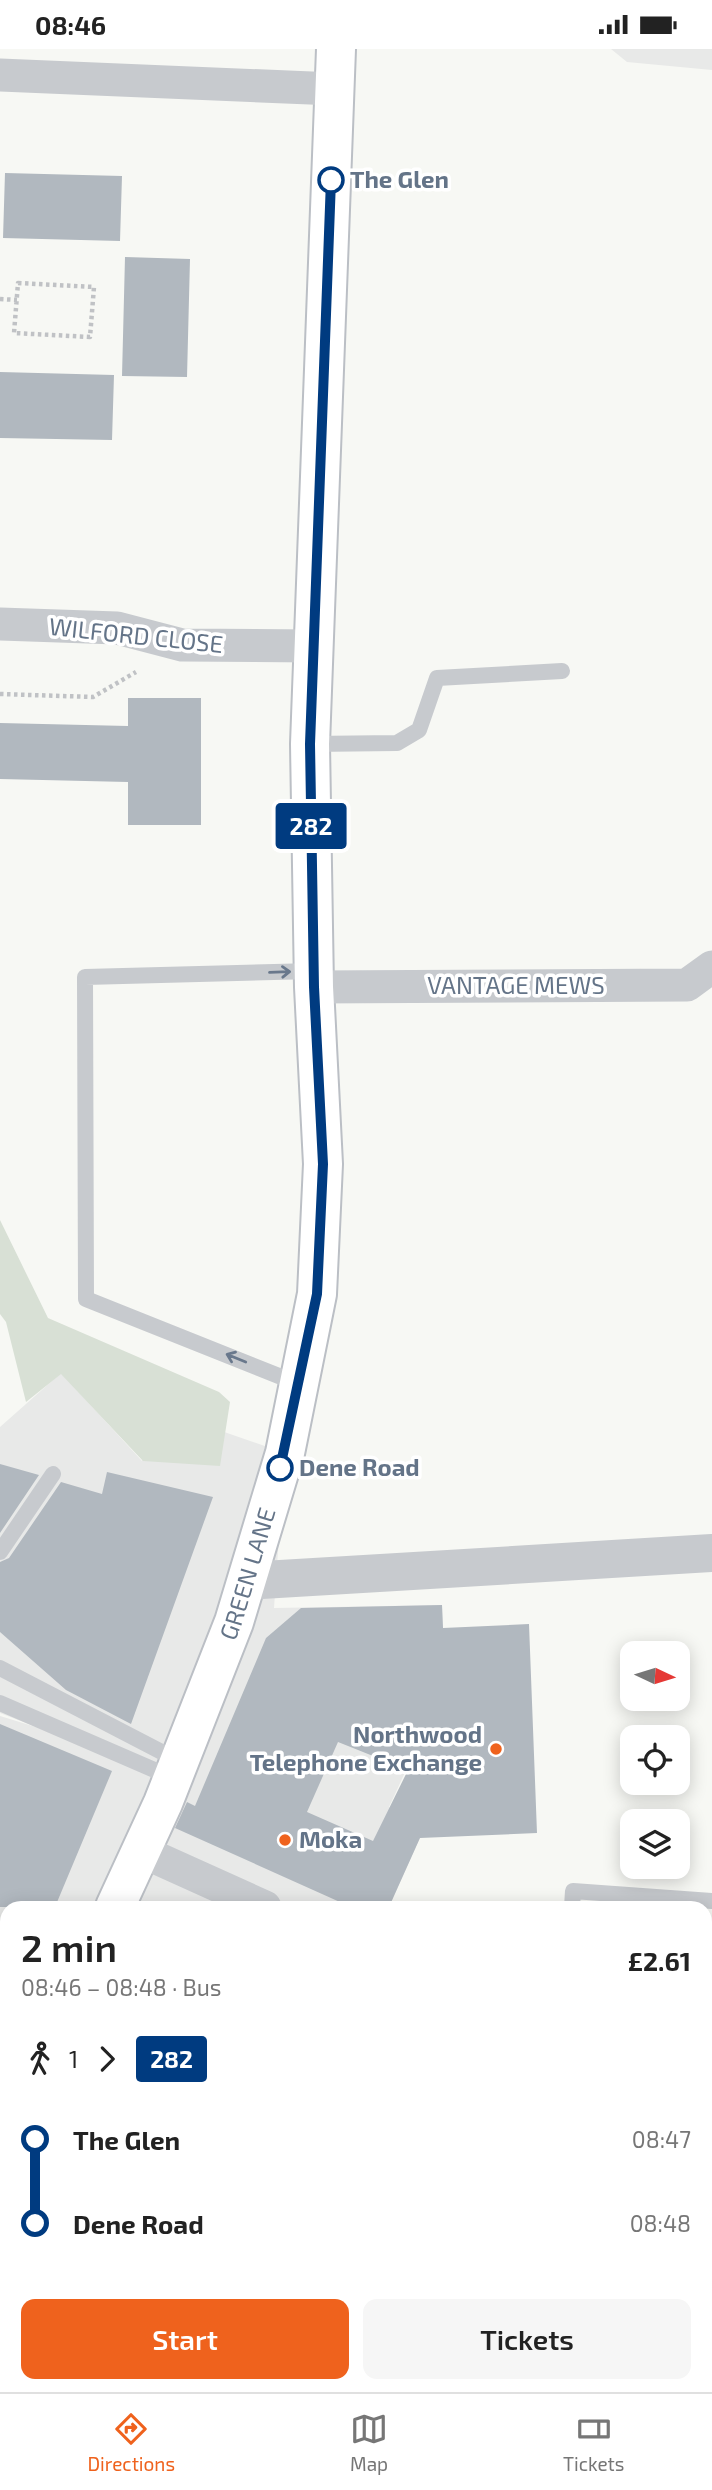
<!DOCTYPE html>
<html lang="en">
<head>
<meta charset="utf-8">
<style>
  body { margin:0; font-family:"Exo 2",sans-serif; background:#f6f6f6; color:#222; height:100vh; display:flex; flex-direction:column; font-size:26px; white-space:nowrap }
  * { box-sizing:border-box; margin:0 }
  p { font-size:23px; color:#767676 }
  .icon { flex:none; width:38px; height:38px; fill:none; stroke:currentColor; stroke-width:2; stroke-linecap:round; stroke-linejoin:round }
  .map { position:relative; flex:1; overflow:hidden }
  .details { position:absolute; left:0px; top:1852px; width:712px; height:492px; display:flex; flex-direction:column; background:#fff; border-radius:21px 21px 0 0; box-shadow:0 4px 18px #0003 }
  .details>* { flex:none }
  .badge { padding:0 14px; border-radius:5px; font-size:24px; line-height:46px }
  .needle { width:46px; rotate:94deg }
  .tools { position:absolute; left:620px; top:1592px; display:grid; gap:14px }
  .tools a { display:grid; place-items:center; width:70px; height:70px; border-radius:14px; background:#fff; box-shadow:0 4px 18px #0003; font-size:35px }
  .map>.badge { position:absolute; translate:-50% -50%; box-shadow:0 0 0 4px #fff }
  .legs { display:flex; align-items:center; gap:10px; height:77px; padding:0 21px; font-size:23px }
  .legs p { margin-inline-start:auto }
  .headline { display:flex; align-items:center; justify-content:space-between; height:119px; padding:0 21px }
  h1 { font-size:38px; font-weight:600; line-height:52px }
  .action { display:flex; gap:14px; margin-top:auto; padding:14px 21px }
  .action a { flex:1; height:80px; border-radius:14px; background:#ef621d; color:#fff; font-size:28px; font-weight:600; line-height:80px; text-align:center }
  .action a+a { background:#f6f6f6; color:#222 }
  ul { padding:0 21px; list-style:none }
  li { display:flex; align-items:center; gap:24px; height:84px; font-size:26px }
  li i { display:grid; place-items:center; width:10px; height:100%; margin:0 9px; background:currentColor }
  li i::after { content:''; width:18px; height:18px; margin:-9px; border:5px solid; border-radius:50%; background:#fff }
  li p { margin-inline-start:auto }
  li:first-child i { background:linear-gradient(#0000 50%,currentColor 0) }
  li:last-child i { background:linear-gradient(currentColor 50%,#0000 0) }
  .status { display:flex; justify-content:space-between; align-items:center; height:49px; padding:0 35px; background:#fff; direction:ltr }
  .status svg { height:19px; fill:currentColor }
  .menu { display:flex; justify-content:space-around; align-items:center; height:98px; border-top:2px solid #e0e0e0; background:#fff; font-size:19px; color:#767676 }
  .menu a { display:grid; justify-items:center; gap:4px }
  .menu .current { color:#ef621d }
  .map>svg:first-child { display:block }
  .built { fill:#e8e9e8 }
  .green { fill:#d8e0d5 }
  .building { fill:#b1b8bf; fill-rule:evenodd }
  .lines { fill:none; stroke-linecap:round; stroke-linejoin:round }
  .secondary-casing { stroke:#bbbfc5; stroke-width:42 }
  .path { stroke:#c0c2c5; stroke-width:4.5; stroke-dasharray:3.5 3.5; stroke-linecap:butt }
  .service { stroke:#c7cace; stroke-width:16 }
  .minor { stroke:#c7cace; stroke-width:33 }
  .tertiary { stroke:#c7cace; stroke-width:38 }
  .secondary { stroke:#fff; stroke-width:38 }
  .rail { stroke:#a7acb3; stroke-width:5; stroke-dasharray:10 5; stroke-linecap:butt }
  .oneway { stroke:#69788c }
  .line-1-casing { stroke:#fff; stroke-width:16 }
  .line-1 { stroke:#003b80; stroke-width:10 }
  .stop-1-dot { fill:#fff; stroke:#003b80; stroke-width:3.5 }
  .poi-dot { fill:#ef621d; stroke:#fff; stroke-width:2.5 }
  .labels { text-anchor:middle; stroke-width:7; stroke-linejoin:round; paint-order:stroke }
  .stop-label { font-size:24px; font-weight:bold; fill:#647488; stroke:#fff; text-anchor:start }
  .street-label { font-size:24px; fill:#647488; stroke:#fff }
  .poi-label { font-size:24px; font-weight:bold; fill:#647488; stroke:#fff; text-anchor:end }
</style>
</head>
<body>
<div class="status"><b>08:46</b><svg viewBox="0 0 49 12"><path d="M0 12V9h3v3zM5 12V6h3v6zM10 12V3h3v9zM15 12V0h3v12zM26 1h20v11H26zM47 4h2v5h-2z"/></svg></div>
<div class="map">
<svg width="712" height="2343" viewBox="0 0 712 2343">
  <rect width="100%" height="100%" fill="#f7f8f4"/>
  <path class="built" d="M611 0H712V21L627 13Z
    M61 1324 142 1412 155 1359 285 1404 274 1559 442 1556 445 1637 389 1758 426 1775 389 1858H7V2336H57L55 2343H0V1667L36 1678 0 1664V1378Z"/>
  <path class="green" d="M0 1171 48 1269 219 1343 230 1353 220 1417 143 1412 61 1325 26 1353 6 1273 0 1265Z"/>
  <path class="building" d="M5 124 122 127 120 192 3 189Z
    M125 208 190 210 187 328 122 327Z
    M0 323 114 326 112 391 0 389Z
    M128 649H201V776H128V733L0 730V674L128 677Z
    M0 1415 39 1426 0 1484Z
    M107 1423 213 1448 131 1675 66 1641 0 1583V1513L9 1509 61 1433 102 1445Z
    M442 1556 443 1579 529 1575 537 1784 420 1789 389 1858H351L175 1779 187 1753 195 1757 266 1589 301 1559ZM338 1693 408 1721 373 1792 307 1763Z
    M0 1675 112 1722 55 1858H0Z"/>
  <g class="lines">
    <g class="secondary-casing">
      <g id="secondary">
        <path id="s1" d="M115 1858 163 1754 234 1573 285 1404 317 1245 323 1115 314 938 310 695 336 0"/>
        <path d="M0 2122 7 2106"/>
      </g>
    </g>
    <path class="path" d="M18 234 94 238 90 288 14 284Z
      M0 250 17 251
      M0 645 93 648 136 623
      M0 2008 7 1999"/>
    <path class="service" d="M310 695 397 694 419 681 437 629 562 622
      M299 1335 86 1250 85 928 314 922
      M0 1503 53 1425
      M0 1619 179 1712
      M0 1654 173 1729
      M572 1858 573 1842 712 1852"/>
    <path class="minor" d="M0 26 335 40
      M0 575 117 579 182 596 315 597
      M314 938 687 936 712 918
      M141 1802 265 1858"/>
    <path class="tertiary" d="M247 1532 712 1504"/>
    <use href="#secondary" class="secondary"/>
    <path class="rail" d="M705 2263 712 2262
      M705 2284 712 2283
      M705 2314 712 2313
      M118 2343 168 2336
      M279 2343 331 2336
      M533 2343 578 2336
      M688 2343 712 2339"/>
  </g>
  <defs><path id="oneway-shaft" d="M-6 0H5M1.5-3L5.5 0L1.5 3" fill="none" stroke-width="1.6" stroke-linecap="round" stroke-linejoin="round" transform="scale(1.75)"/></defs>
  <g class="oneway">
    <use href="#oneway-shaft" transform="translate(280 923) rotate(-2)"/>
    <use href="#oneway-shaft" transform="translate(236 1309) rotate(-158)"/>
  </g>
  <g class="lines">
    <g class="line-1-casing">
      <path id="line-1" d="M280 1419 317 1245 323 1115 314 938 310 695 331 131"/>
    </g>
    <use href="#line-1" class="line-1"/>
  </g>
  <g class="stop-1-dot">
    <circle cx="331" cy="131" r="12"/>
    <circle cx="280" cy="1419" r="12"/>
  </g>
  <g class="poi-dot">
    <circle cx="496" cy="1700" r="7"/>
    <circle cx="285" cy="1791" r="7"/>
  </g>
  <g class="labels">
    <g class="stop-label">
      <text x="350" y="139">The Glen</text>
      <text x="299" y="1427">Dene Road</text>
    </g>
    <g class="street-label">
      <text transform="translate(136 587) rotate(6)" y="8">WILFORD CLOSE</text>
      <text x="516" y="945">VANTAGE MEWS</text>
      <text dy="8" stroke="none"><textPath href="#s1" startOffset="359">GREEN LANE</textPath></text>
    </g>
    <g class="poi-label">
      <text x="482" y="1694">Northwood<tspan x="482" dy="28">Telephone Exchange</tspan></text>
      <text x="299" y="1799" text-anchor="start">Moka</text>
    </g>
  </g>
</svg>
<div class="tools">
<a><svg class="needle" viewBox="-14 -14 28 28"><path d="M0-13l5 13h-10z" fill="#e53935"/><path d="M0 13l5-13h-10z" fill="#767676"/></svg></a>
<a><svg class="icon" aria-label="locate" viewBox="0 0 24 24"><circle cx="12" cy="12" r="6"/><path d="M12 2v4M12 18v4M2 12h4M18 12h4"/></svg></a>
<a><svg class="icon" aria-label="layers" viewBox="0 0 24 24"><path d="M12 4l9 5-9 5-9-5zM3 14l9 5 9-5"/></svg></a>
</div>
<b class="badge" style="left:311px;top:777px;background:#003b80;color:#fff">282</b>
<section class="details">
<div class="headline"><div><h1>2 min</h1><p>08:46 – 08:48 · Bus</p></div><b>£2.61</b></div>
<div class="legs"><svg class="icon" aria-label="walk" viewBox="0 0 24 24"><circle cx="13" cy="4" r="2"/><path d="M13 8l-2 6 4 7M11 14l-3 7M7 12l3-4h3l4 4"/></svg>1<svg class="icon" aria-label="forward" viewBox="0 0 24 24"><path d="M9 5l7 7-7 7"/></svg><b class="badge" style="background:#003b80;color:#fff">282</b></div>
<ul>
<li><i style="color:#003b80"></i><b>The Glen</b><p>08:47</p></li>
<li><i style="color:#003b80"></i><b>Dene Road</b><p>08:48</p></li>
</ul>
<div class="action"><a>Start</a><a>Tickets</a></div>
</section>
</div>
<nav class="menu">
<a class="current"><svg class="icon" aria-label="directions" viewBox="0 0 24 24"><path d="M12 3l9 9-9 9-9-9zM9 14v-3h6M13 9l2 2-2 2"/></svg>Directions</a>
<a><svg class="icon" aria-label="map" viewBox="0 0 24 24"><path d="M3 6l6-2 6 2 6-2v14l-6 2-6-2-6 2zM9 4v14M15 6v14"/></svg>Map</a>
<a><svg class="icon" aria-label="tickets" viewBox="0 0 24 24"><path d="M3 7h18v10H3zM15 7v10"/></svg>Tickets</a>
</nav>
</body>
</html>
